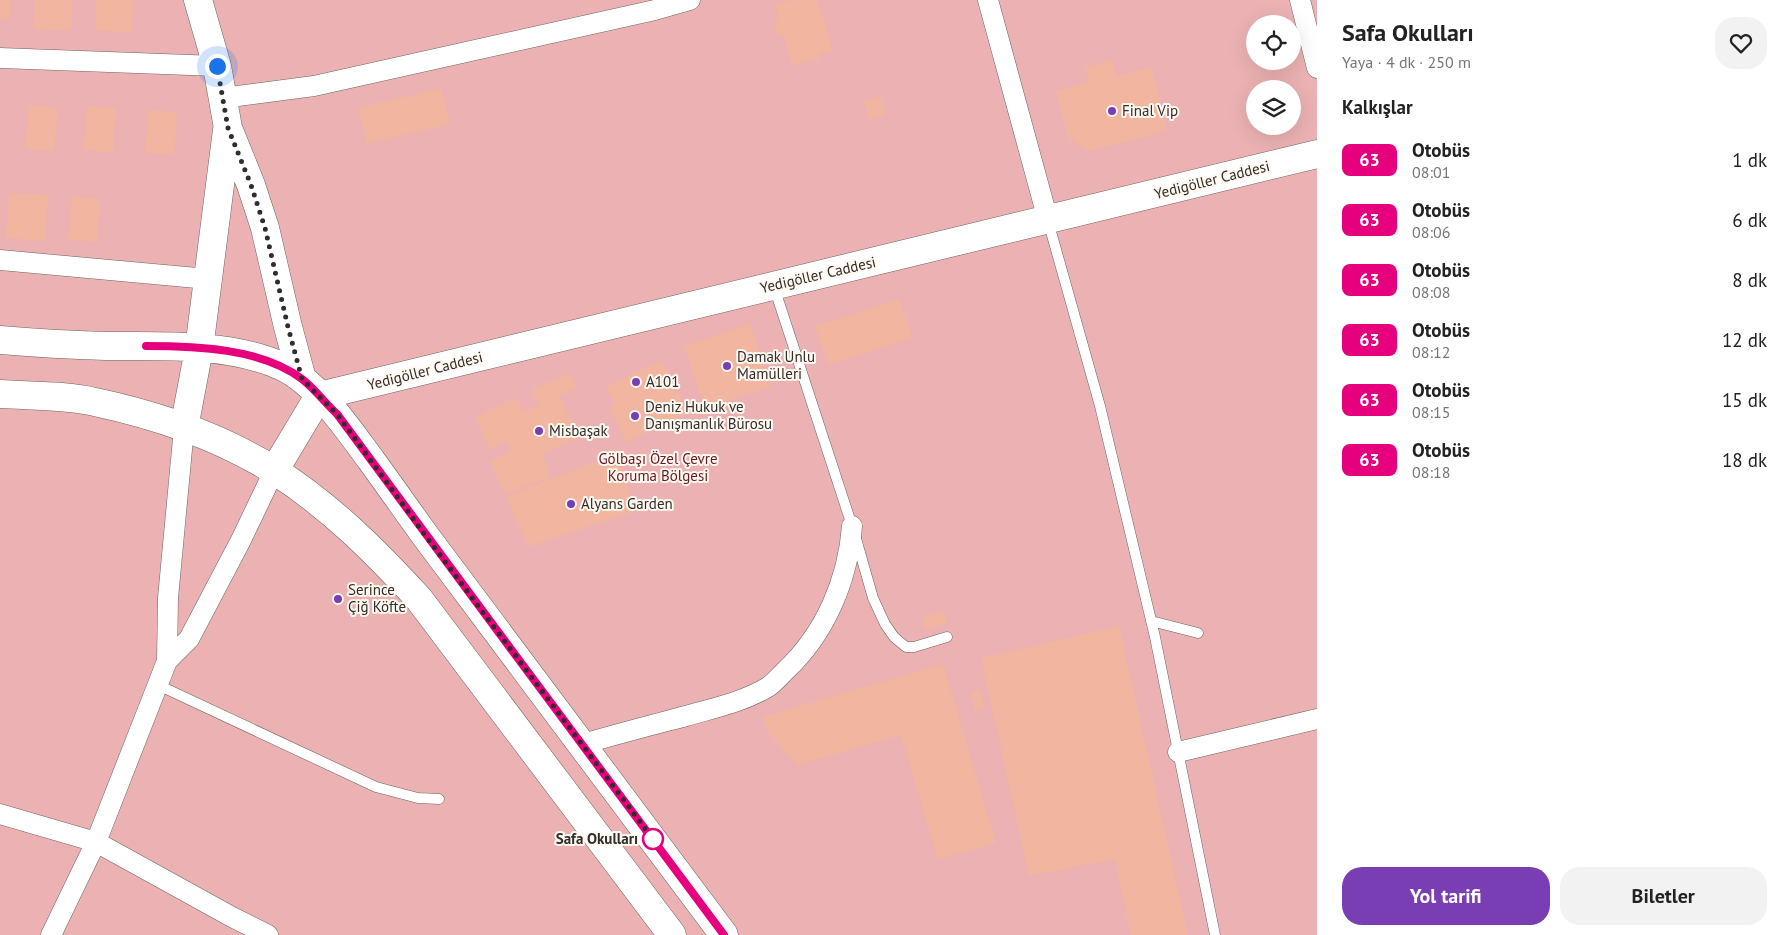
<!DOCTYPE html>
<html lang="tr">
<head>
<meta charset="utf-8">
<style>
  body { margin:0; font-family:"PT Sans",sans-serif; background:#f2f2f2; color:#222; height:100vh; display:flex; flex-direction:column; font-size:19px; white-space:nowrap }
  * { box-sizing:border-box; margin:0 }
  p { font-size:16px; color:#767676 }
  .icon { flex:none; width:28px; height:28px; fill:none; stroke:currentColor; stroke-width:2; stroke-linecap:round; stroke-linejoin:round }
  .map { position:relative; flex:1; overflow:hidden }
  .side { display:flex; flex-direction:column; background:#fff; width:475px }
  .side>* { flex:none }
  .badge { padding:0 10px; border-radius:8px; font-size:18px; line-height:32px }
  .tools { position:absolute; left:1246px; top:15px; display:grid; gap:10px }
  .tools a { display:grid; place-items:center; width:55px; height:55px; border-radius:50%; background:#fff; box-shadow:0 5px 20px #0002; font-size:25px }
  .you { position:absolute; width:25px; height:25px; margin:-12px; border:4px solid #fff; border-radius:50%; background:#1a73e8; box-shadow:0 0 0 8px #1a73e833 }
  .map>.badge { position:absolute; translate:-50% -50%; box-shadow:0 0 0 2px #fff }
  h2 { padding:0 25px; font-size:19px; line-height:45px }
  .round { display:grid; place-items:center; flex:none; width:52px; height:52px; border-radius:20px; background:#f2f2f2 }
  .head { display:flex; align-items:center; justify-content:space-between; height:85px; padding:0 25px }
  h1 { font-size:24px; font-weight:700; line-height:38px }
  .cta { display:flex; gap:10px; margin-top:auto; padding:10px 25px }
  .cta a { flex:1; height:58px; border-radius:20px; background:#793eb4; color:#fff; font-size:20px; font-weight:700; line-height:58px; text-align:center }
  .cta a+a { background:#f2f2f2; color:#222 }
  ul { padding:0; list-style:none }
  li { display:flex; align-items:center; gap:15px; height:60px; padding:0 25px }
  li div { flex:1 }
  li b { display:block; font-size:19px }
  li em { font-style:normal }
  li .badge { min-width:55px; font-weight:700; text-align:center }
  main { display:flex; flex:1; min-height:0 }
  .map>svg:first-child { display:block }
  .park { fill:#ecb2b3; fill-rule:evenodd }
  .building { fill:#f2b59f }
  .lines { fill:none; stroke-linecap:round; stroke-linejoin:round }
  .lane-casing { stroke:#6c645d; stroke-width:11 }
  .street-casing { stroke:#6c645d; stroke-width:21 }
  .secondary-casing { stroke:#6c645d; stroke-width:29 }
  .lane { stroke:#fff; stroke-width:10 }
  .street { stroke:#fff; stroke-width:20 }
  .secondary { stroke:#fff; stroke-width:28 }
  .line-casing { stroke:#fff; stroke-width:11 }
  .line { stroke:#e6007e; stroke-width:8 }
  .walk { stroke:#302d2a; stroke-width:5; stroke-dasharray:0 9 }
  .poi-dot { fill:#793eb4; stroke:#fff8f1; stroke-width:2 }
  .stop-dot { fill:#fff; stroke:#e6007e; stroke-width:2.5 }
  .labels { text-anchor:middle; stroke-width:4; stroke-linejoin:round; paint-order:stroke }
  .poi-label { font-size:15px; fill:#302d2a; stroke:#fff8f1; text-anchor:start }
  .street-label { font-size:15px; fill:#302d2a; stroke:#fff8f1 }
  .park-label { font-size:15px; fill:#651924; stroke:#fff8f1 }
  .stop-label { font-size:15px; font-weight:bold; fill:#302d2a; stroke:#fff8f1; text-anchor:end }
</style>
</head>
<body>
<main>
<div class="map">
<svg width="1317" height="935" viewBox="0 0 1317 935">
  <rect width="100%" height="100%" fill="#f3eae2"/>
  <path class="park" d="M0 0H1317V935H0ZM1255 24H1292V61H1255ZM1255 89H1292V126H1255Z"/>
  <path class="building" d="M0 0H11L10 19H0Z
    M35 0H72L71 30 34 29Z
    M96 0H133L132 32 95 30Z
    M792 0H818L821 14 823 15 832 51 818 54 819 59 792 66 784 35 778 37 774 20 779 19 775 4Z
    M1112 60 1116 76 1151 67 1167 131 1088 151 1068 137 1056 91 1089 82 1086 67Z
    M441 88 450 124 367 144 358 108Z
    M880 96 886 115 870 120 864 101Z
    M29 105 58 108 54 151 25 149Z
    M87 106 116 108 113 152 84 150Z
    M149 110 177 112 174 155 145 153Z
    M9 193 48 195 45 241 6 238Z
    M72 196 100 199 97 242 68 240Z
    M900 299 912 338 828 365 815 326Z
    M750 324 771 386 705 409 684 346Z
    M662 360 687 413 626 442 609 408 615 405 606 387Z
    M570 373 577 388 559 396 579 437 543 454 550 477 505 494 490 462 511 451 507 441 490 449 475 417 516 397 524 412 539 405 532 390Z
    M616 454 636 511 528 547 506 496Z
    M944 611 948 623 925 630 921 618Z
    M1119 626 1188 935H1131L1115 859 1029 876 981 658Z
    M943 664 996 843 938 860 901 735 797 765 767 731 762 717Z
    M980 690 985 708 975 711 971 692Z"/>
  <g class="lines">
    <g class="lane-casing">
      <path id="lane" d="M1048 221 1100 406 1155 637 1215 935
        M774 287 855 535 873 598 885 624 894 637 906 647H914L947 637
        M1151 621 1198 633
        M158 685 376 787 418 798 439 799"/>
    </g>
    <g class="street-casing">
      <path id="street" d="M988 0 1048 220
        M1300 0 1317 68
        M0 58 217 66
        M222 98 314 86 655 10 690 0
        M0 260 208 279
        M167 661 189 639 241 540 274 471
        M583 744C617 734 652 725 686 716 714 708 743 702 768 687 774 683 780 676 785 671 825 634 848 580 852 526
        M1178 752 1317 719
        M0 814 96 842 232 917 268 935
        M51 935 96 842 167 661 168 598 184 428"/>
    </g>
    <g class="secondary-casing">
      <path id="secondary" d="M198 0 217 66 228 128 251 185 265 228 288 327 302 379
        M0 340C35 343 71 345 106 346 161 346 230 343 281 366 317 382 348 429 371 460 390 486 408 512 427 538 527 670 625 803 724 935
        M0 394C30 396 66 395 95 402 156 415 221 437 275 471 330 506 376 552 419 599L672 935
        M184 428 199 349 227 130
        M274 471 319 396 1317 154"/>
    </g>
    <use href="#lane" class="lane"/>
    <use href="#street" class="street"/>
    <use href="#secondary" class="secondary"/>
  </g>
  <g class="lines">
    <g class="line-casing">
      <path id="line" d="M146 346C195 346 261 348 302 379 314 388 325 403 337 414 465 588 595 762 724 935"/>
    </g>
    <use href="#line" class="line"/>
    <path class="walk" d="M217 66 228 128 251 185 265 228 288 327 302 379 337 414 425 535 653 839"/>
  </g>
  <g class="poi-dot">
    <circle cx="1112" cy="111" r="5"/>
    <circle cx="727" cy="366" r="5"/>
    <circle cx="636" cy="382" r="5"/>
    <circle cx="635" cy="416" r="5"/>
    <circle cx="539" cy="431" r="5"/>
    <circle cx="571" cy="504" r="5"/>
    <circle cx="338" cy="599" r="5"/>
  </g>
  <circle class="stop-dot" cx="653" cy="839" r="10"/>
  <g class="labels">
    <g class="poi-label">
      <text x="1122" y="116">Final Vip</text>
      <text x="737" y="362">Damak Unlu<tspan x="737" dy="17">Mamülleri</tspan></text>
      <text x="646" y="387">A101</text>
      <text x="645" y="412">Deniz Hukuk ve<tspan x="645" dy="17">Danışmanlık Bürosu</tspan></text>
      <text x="549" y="436">Misbaşak</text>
      <text x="581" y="509">Alyans Garden</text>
      <text x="348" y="595">Serince<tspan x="348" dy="17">Çiğ Köfte</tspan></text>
    </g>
    <g class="street-label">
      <text transform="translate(1212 180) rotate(-14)" y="5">Yedigöller Caddesi</text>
      <text transform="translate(818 275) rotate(-13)" y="5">Yedigöller Caddesi</text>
      <text transform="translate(425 371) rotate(-14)" y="5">Yedigöller Caddesi</text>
    </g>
    <g class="park-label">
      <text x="658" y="464">Gölbaşı Özel Çevre<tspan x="658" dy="17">Koruma Bölgesi</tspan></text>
    </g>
    <g class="stop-label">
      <text x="638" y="844">Safa Okulları</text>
    </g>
  </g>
</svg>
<div class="tools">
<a><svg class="icon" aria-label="locate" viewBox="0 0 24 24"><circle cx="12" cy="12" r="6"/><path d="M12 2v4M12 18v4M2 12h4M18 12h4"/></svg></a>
<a><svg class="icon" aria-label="layers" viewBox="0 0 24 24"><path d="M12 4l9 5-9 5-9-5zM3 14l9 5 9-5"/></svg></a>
</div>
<div class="you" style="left:217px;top:66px"></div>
</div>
<section class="side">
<div class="head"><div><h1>Safa Okulları</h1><p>Yaya · 4 dk · 250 m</p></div><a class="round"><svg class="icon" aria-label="heart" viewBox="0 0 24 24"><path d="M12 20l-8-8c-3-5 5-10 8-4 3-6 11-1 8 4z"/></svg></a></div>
<h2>Kalkışlar</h2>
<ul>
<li><span class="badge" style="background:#e6007e;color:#fff">63</span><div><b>Otobüs</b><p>08:01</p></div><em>1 dk</em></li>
<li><span class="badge" style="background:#e6007e;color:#fff">63</span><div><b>Otobüs</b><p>08:06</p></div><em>6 dk</em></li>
<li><span class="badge" style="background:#e6007e;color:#fff">63</span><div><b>Otobüs</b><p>08:08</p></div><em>8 dk</em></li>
<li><span class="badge" style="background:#e6007e;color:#fff">63</span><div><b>Otobüs</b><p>08:12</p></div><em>12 dk</em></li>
<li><span class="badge" style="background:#e6007e;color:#fff">63</span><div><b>Otobüs</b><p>08:15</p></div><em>15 dk</em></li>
<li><span class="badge" style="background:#e6007e;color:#fff">63</span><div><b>Otobüs</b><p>08:18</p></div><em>18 dk</em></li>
</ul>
<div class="cta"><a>Yol tarifi</a><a>Biletler</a></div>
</section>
</main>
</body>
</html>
